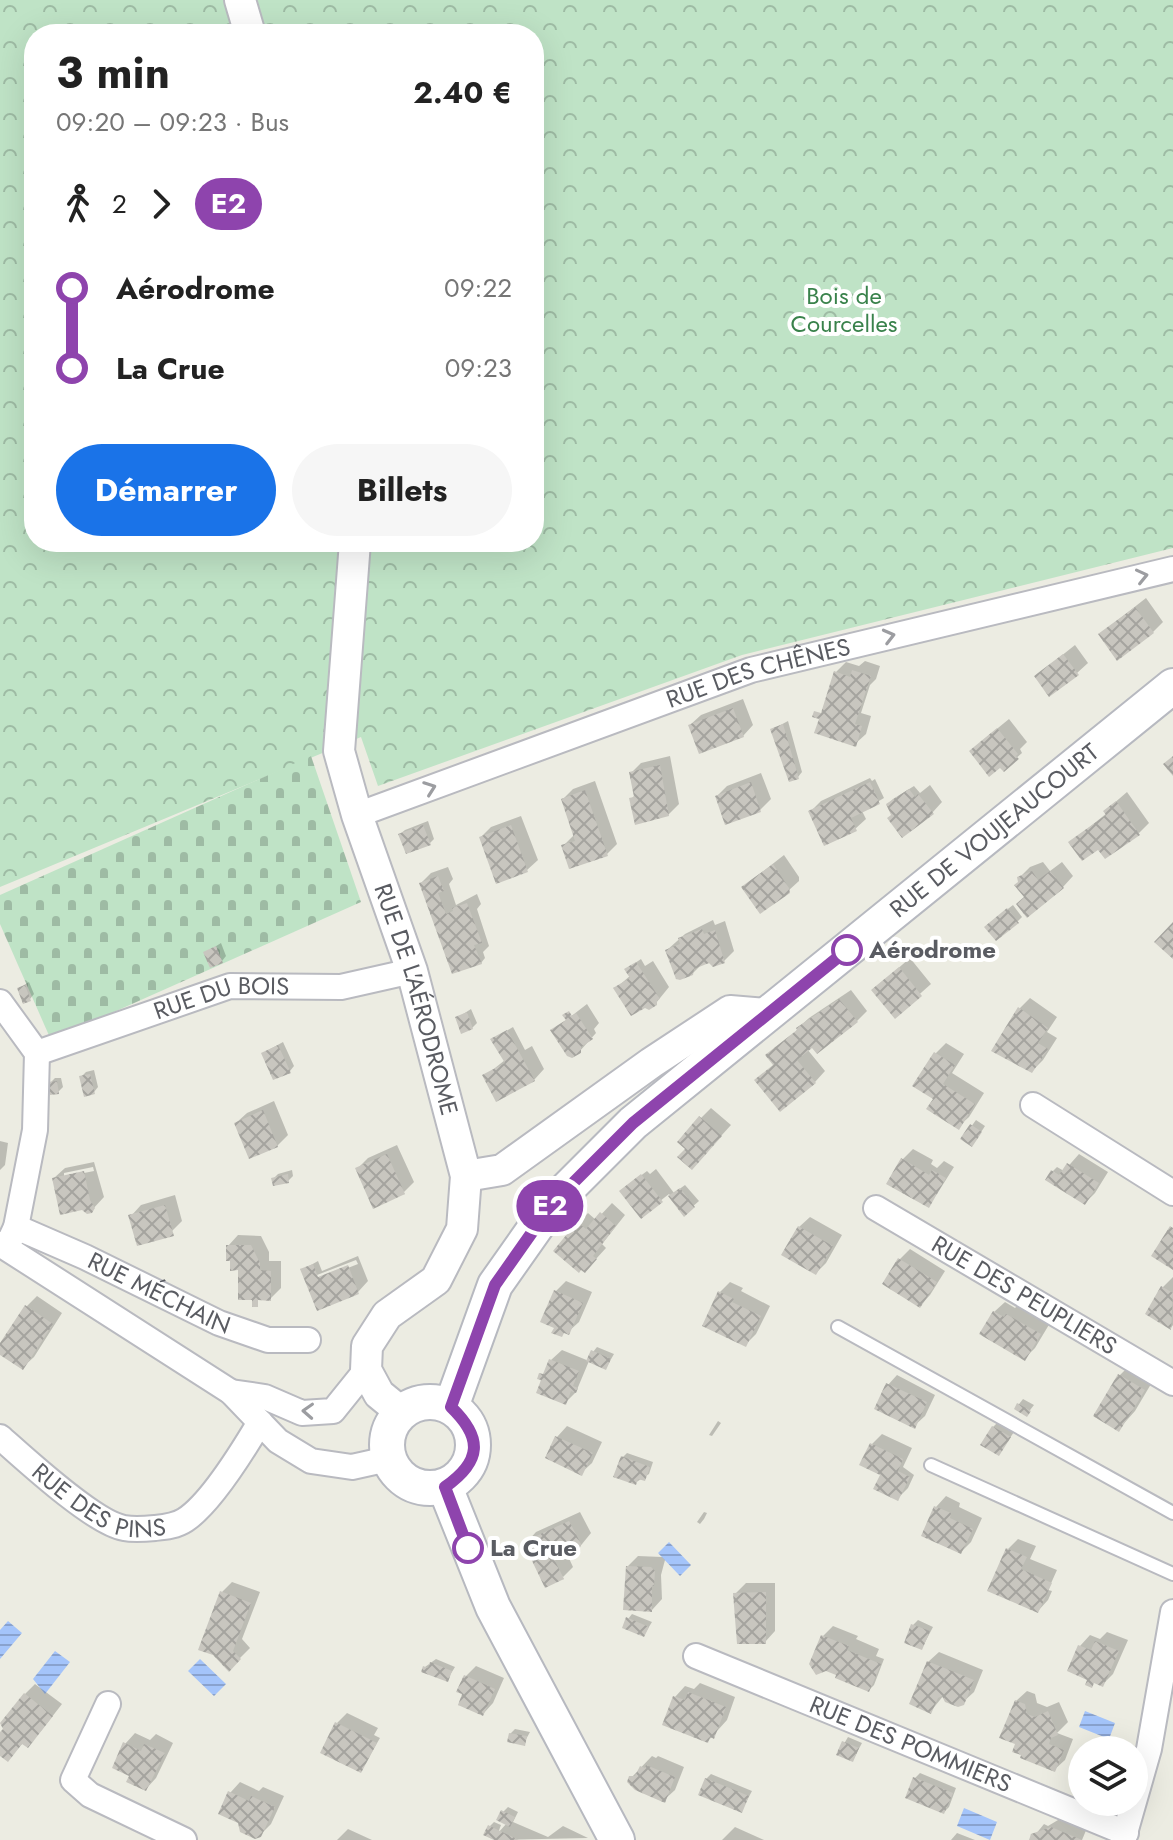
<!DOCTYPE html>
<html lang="fr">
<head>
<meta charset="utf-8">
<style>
  body { margin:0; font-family:Jost,sans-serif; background:#f6f6f6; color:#222; height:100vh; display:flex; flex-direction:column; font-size:30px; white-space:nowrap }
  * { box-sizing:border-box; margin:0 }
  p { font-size:26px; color:#767676 }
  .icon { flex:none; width:44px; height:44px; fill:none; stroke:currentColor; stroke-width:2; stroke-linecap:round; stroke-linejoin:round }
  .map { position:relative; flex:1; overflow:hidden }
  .details { position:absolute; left:24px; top:24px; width:520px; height:528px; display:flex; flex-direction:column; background:#fff; border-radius:32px; box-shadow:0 8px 32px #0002 }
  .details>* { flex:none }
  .badge { padding:0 16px; border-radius:26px; font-size:28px; line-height:52px }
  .tools { position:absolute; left:1068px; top:1736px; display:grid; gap:16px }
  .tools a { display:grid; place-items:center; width:80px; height:80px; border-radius:50%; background:#fff; box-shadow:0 8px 32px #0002; font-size:40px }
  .map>.badge { position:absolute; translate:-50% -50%; box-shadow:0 0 0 4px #fff }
  .legs { display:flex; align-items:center; gap:12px; height:88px; padding:0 32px; font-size:26px }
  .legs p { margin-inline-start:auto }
  .head { display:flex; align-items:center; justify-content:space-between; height:136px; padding:0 32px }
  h1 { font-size:44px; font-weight:700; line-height:60px }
  .cta { display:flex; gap:16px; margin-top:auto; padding:16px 32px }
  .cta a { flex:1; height:92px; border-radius:48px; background:#1a73e8; color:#fff; font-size:32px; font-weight:700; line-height:92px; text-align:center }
  .cta a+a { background:#f6f6f6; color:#222 }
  ul { padding:0 32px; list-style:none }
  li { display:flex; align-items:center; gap:28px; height:80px; font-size:30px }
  li i { display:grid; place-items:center; width:12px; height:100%; margin:0 10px; background:currentColor }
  li i::after { content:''; width:20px; height:20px; margin:-10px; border:6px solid; border-radius:50%; background:#fff }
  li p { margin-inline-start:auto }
  li:first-child i { background:linear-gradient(#0000 50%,currentColor 0) }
  li:last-child i { background:linear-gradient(currentColor 50%,#0000 0) }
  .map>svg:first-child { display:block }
  .forest { fill:url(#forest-crowns); fill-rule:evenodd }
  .cemetery { fill:url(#cemetery-stones) }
  .water { fill:url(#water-rules) }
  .shadow { fill:#0003; fill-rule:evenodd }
  .building { fill:url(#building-cross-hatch) }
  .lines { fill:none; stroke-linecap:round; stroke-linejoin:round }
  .service-casing { stroke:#b9bac0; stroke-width:16 }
  .minor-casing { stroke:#b9bac0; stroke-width:28 }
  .tertiary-casing { stroke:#b9bac0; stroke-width:34 }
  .secondary-casing { stroke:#b7b9c0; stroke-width:38 }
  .service { stroke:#fff; stroke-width:12 }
  .minor { stroke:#fff; stroke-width:24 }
  .tertiary { stroke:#fff; stroke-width:30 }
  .secondary { stroke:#fff; stroke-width:34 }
  .oneway { stroke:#9c9da1 }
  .line-1-casing { stroke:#fff; stroke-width:18 }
  .line-1 { stroke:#8e44ad; stroke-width:12 }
  .stop-1-dot { fill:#fff; stroke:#8e44ad; stroke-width:4 }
  .labels { text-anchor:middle; stroke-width:8; stroke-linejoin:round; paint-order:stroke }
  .park-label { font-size:24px; fill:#39824b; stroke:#fff }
  .street-label { font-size:24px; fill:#5a5c62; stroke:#fff }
  .stop-label { font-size:24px; font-weight:bold; fill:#5a5c62; stroke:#fff; text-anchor:start }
</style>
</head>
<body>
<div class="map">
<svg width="1173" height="1840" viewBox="0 0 1173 1840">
  <defs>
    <pattern id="forest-crowns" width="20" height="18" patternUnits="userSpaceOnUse" patternTransform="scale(2)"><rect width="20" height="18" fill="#bfe3c6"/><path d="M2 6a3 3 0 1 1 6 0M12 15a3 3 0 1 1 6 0" fill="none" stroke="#9ebba4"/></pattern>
    <pattern id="cemetery-stones" width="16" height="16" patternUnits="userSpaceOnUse" patternTransform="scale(2)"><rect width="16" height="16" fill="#bfe3c6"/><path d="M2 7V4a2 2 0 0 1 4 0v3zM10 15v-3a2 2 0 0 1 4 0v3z" fill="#9ebba4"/></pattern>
    <pattern id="water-rules" width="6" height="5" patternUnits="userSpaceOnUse" patternTransform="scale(2)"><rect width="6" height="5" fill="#a4c4fa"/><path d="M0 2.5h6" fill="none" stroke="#89a2ce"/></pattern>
    <pattern id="building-cross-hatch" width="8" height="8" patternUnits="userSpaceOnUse" patternTransform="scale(2)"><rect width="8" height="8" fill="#c8c6bf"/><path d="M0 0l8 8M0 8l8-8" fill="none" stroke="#a5a49f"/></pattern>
  </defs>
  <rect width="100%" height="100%" fill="#ecece2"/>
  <path class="forest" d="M0 0H1173V548L742 655 378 786 361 737 0 887ZM34 34H534V542H34Z"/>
  <path class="cemetery" d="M311 756 361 902 51 1040 0 924V895Z"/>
  <path class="water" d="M669 1542 691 1565 680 1576 658 1553Z
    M8 1621 22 1633 0 1659V1630Z
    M55 1651 70 1662 45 1694 33 1679Z
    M200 1659 226 1684 214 1696 188 1671Z
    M1085 1711 1115 1723 1109 1739 1079 1727Z
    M964 1808 997 1822 990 1840 957 1826Z"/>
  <path class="shadow" d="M1146 598 1163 622 1153 632 1100 634Z
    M1075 645 1088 663 1077 673 1036 676Z
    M865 661 880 666 876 679 870 685 861 713 871 716 866 734 855 744 836 672 846 662 859 666Z
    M743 699 753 725 743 736 690 725 701 715Z
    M1009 719 1027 742 1020 749 1022 753 1004 769 982 741Z
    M788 721 802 772 798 777 773 729Z
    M670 756 679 804 668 815 631 799 636 794 631 773 641 763Z
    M761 773 771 799 760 810 727 822 717 796 727 786Z
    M870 778 872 781 875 779 884 798 862 811 866 819 855 829 811 811 821 801Z
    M595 781 617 844 607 854 563 846 574 835 563 799 573 789Z
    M930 785 942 802 932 813 893 815 888 804 893 799 914 786 920 793Z
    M1127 792 1149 823 1139 833 1098 847 1071 842 1107 813 1105 811Z
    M521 816 538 860 527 870 481 837 491 827Z
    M428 821 434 839 430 843 400 834 405 830Z
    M784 855 799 877V881L788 891 743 887Z
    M1043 862 1050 871 1062 862 1073 876 1063 887 1026 897 1020 877 1030 867Z
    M448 867 453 879 449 884 456 905 477 894 481 904 477 909 489 946 483 952 485 958 481 963 421 883 431 873Z
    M1013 905 1022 917 1018 921 991 922Z
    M713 920 715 925 725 921 734 951 724 961 702 964 692 974 667 950 685 934Z
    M221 943 226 956 222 961 205 953Z
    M910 958 931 984 895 1016 873 990Z
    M641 959 645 966 653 961 669 987 656 1003 616 988 631 975 632 965Z
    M29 982 34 994 30 999 19 988Z
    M851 990 867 1011 857 1021 807 1049 825 1071 815 1082 775 1064 798 1028 809 1018Z
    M1030 998 1057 1017 1047 1032 1057 1038 1043 1060 1033 1070 994 1050 1020 1008Z
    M587 1004 599 1023 594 1029 596 1033 579 1052 552 1031Z
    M471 1009 477 1023 472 1028 457 1018Z
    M513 1027 525 1050 532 1046 544 1069 534 1080 485 1076 505 1060 493 1039Z
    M283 1042 294 1066 290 1071 263 1053Z
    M946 1043 964 1054 952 1073 984 1093 969 1117 958 1127 936 1099 915 1086 936 1053Z
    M94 1070 98 1087 94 1092 81 1077 86 1072Z
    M55 1078H61L63 1087 58 1092 50 1083Z
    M274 1101 288 1135 277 1146 236 1123 247 1113Z
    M711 1108 731 1125 702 1157 687 1149 701 1118Z
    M976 1120 985 1126 976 1140 962 1139Z
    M0 1141 8 1143 5 1165 0 1170Z
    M397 1145 414 1182 404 1192 357 1169 368 1158Z
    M913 1149 933 1160 931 1164 937 1168 944 1161 954 1167 937 1194 927 1205 902 1160Z
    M1079 1154 1108 1172 1095 1193 1085 1203 1053 1171 1057 1167 1064 1171Z
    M94 1162 104 1197 91 1211 54 1178 65 1168ZM93 1167 94 1171 64 1177V1173Z
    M656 1169 674 1193 685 1185 699 1201 684 1214 669 1194 641 1216 627 1186 647 1171 650 1174Z
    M292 1170 293 1176 288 1181 274 1178 278 1174Z
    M175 1195 182 1221 172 1231 131 1216 141 1205Z
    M612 1203 625 1215 602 1244 606 1248 585 1271 578 1224 588 1213 596 1220Z
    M810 1217 842 1235 826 1263 816 1273 799 1227Z
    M238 1235 261 1236 269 1252V1261H281V1288L270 1299 240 1268 228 1246Z
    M910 1249 945 1271 930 1295 920 1306 900 1259Z
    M358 1256 368 1281 358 1292 318 1308 302 1270 318 1261 322 1271ZM356 1260 358 1264 317 1280V1275Z
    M1173 1277V1325L1171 1328 1147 1313 1163 1287Z
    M566 1281 592 1292 579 1322 568 1332 556 1291Z
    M730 1282 743 1288 741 1291 770 1306 756 1334 746 1344 720 1292Z
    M37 1296 62 1313 34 1357 23 1367 0 1353V1347L26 1307Z
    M1005 1302 1015 1308 1018 1305 1050 1323 1035 1348 1025 1358 994 1312Z
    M597 1347 614 1354 606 1368 593 1352Z
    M562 1350 589 1361 576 1392 565 1403 551 1360Z
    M1130 1365 1154 1379 1135 1411 1119 1429V1376Z
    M897 1375 935 1395 925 1416 914 1426 887 1386Z
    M1023 1399 1034 1405 1027 1414 1016 1408Z
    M718 1421 721 1423 712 1436 709 1435Z
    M998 1422 1014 1432 999 1454 993 1427Z
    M567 1426 602 1442 592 1463 581 1473 547 1457 557 1437Z
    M882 1434 912 1448 903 1467 914 1475 908 1488 897 1499 882 1474 872 1444Z
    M627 1453 653 1462 649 1474 635 1483 623 1457Z
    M946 1496 960 1503 959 1507 982 1518 971 1542 961 1552 923 1535 936 1507Z
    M580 1512 591 1533 578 1549 567 1554 573 1567 563 1577 526 1543 536 1532Z
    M704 1512 707 1513 704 1519 700 1524 697 1522Z
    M1018 1539 1036 1546 1030 1559 1057 1570 1048 1590 1052 1591 1048 1600 1038 1611 1008 1549Z
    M638 1556 662 1557 665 1560 661 1575 662 1599 652 1610 628 1566Z
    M232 1582 260 1592 242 1639 250 1648 229 1669 222 1592Z
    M746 1583H775V1631L765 1642 735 1594Z
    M632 1614 652 1622 644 1635 628 1619Z
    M918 1620 933 1627 922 1648 913 1625Z
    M833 1626 858 1636 856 1639 879 1649 876 1656 884 1659 874 1685 869 1690 823 1636Z
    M1107 1632 1128 1640 1113 1674 1103 1684 1069 1670 1080 1646 1090 1635 1100 1639Z
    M939 1652 983 1670 974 1692 962 1703 944 1695 931 1711 928 1662Z
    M436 1659 455 1667 447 1680 425 1667Z
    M476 1666 504 1678 493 1703 483 1714 465 1677Z
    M700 1683 735 1697 727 1720 708 1741 675 1697 685 1686 694 1689Z
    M35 1684 62 1704 41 1731 24 1742 8 1759 0 1753V1736L25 1694Z
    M1027 1691 1035 1694 1037 1703 1047 1707 1059 1702 1068 1722 1057 1733 1073 1739 1065 1760 1054 1770 1016 1701Z
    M347 1713 378 1728 374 1735 380 1738 361 1771 337 1723Z
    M515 1729 530 1732 524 1743 510 1734Z
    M135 1733 150 1740 156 1734 173 1743 156 1778 146 1789 132 1775 125 1744Z
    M848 1737 862 1743 853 1760 838 1754Z
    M652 1756 656 1758 658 1756 684 1767 675 1790 664 1800 630 1779Z
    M920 1773 956 1788 949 1807 944 1812 915 1778Z
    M711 1774 752 1791 742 1810 706 1779Z
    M240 1782 259 1791 263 1787 284 1796 271 1824 260 1835 230 1793Z
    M508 1807 518 1812 513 1822 548 1837 563 1826 588 1838 499 1840 489 1827 494 1822 501 1825 498 1833 507 1823 503 1812Z
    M1063 1817 1087 1828 1082 1840H1031L1044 1824 1048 1826Z
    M735 1827 764 1840H722Z
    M348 1829 372 1840H337Z
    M957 1833 975 1840H951Z"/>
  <path class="building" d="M1135 607 1154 633 1117 661 1098 634Z
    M1063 654 1079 675 1049 697 1034 676Z
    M852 670 871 676 855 724 862 726 856 747 814 733 819 719 812 717 814 711 821 713 834 671 850 677Z
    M733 708 744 737 699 754 688 725Z
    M783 724 799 779 789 782 770 729Z
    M997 728 1018 754 1016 756 1019 759 1004 772 1000 768 989 777 969 751Z
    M1173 756V776L1163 764Z
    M660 765 669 816 635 825 629 798 634 797 629 772Z
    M751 782 761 812 725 825 715 796Z
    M870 782 880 804 851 818 857 831 824 846 808 811Z
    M909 789 915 797 918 794 934 814 902 838 887 818 891 815 886 804Z
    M585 790 608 856 569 869 561 845 575 841 561 799Z
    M1116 801 1140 835 1105 859 1098 850 1082 861 1068 842 1106 815 1103 811Z
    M423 825 431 845 406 854 398 834Z
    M511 825 528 872 496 884 479 837Z
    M773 864 789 888 790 893 760 914 741 887Z
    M1032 871 1038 880 1050 871 1064 888 1027 918 1016 904 1024 897 1014 885 1018 882 1017 877Z
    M438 876 444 891 438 893 446 914 453 911 452 908 467 903 482 943 474 945 482 964 452 974 419 883Z
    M1007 908 1019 923 996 941 984 927Z
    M1173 922V959L1154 942Z
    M702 929 704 934 715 930 725 963 713 967 709 963 694 969 693 975 680 980 676 979 665 950 680 944 678 938Z
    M216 946 223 963 210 968 203 952Z
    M636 962 660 999 657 1000V1005L649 1010 645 1008 631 1016 613 988 630 978 624 969Z
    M899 967 922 996 895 1019 871 990Z
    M25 985 31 1001 23 1004 17 988Z
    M839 999 858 1022 817 1054 812 1048 797 1060 816 1083 780 1112 754 1080 773 1065 765 1055 797 1030 796 1028Z
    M1018 1007 1048 1028 1038 1043 1048 1049 1032 1073 991 1051Z
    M569 1011 572 1016 576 1013 593 1039 581 1047V1053L572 1058 567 1056 550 1030 566 1020 562 1015Z
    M467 1012 473 1029 461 1034 455 1017Z
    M507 1030 535 1081 496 1102 482 1075 505 1063 490 1039Z
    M278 1045 291 1073 273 1080 261 1053Z
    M934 1052 955 1065 943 1084 975 1104 959 1130 926 1109 933 1099 912 1086Z
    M90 1074 95 1094 84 1097 79 1076Z
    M57 1081 59 1094 50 1095 48 1082Z
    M263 1110 278 1147 249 1159 234 1123Z
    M699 1116 722 1136 692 1170 677 1157 685 1149 677 1142Z
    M970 1124 982 1132 972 1147 960 1139Z
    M387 1154 405 1194 373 1209 355 1168Z
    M901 1158 929 1175 932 1170 946 1178 929 1208 886 1184Z
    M1067 1163 1099 1183 1085 1205 1045 1180 1051 1170 1059 1175Z
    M84 1171 90 1200 95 1208 92 1213 87 1214 82 1210 60 1215 52 1178Z
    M288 1174 289 1183 273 1186 271 1178Z
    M641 1174 663 1202 641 1219 619 1191Z
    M680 1188 695 1207 684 1217 668 1196Z
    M165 1205 174 1236 137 1246 128 1215Z
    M600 1212 616 1226 593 1256 597 1259 585 1273 581 1270 579 1273 553 1251 577 1222 586 1229Z
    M798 1226 833 1246 816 1275 781 1255Z
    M1170 1226 1173 1228V1270L1151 1256Z
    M226 1245H251L260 1263V1270L271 1271V1301L258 1300V1307H252V1300H238V1270L230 1271V1261H226Z
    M898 1258 937 1282 920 1308 882 1284Z
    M313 1264 318 1277 348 1265 359 1294 317 1311 300 1269Z
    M1161 1286 1173 1293 1171 1330 1145 1314Z
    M554 1290 583 1303 569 1335 564 1333 562 1337 551 1333 554 1328 540 1322Z
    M718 1291 734 1299 732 1302 761 1316 746 1347 702 1326Z
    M25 1305 53 1324 23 1370 0 1355V1343Z
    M993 1311 1004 1317 1006 1314 1041 1334 1025 1361 979 1334Z
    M591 1350 611 1359 606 1370 586 1361Z
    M549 1359 579 1371 573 1386 578 1388 576 1393 571 1391 566 1405 536 1393 541 1380 537 1379 539 1373 543 1374Z
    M1118 1374 1145 1390 1119 1432 1093 1416Z
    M886 1383 927 1402 915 1429 874 1409Z
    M1017 1403 1031 1411 1027 1417 1014 1409Z
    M992 1426 1011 1437 999 1456 980 1445Z
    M555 1436 593 1453 582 1476 545 1458Z
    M870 1443 903 1459 898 1471 910 1477 898 1501 873 1489 880 1475 859 1465Z
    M621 1456 650 1467 645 1481 638 1479 636 1485 613 1477Z
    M934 1506 951 1513 950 1518 973 1529 961 1554 921 1536Z
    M569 1521 581 1544 579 1551 566 1557 560 1555 555 1561 564 1579 545 1588 523 1542Z
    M1006 1548 1027 1557 1021 1569 1052 1583 1038 1613 987 1591Z
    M626 1566 651 1567 655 1571 654 1586 652 1585V1612L623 1610Z
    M220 1591 251 1603 233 1651 241 1659 229 1672 213 1655 198 1650Z
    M766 1592V1644H737L733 1593Z
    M626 1617 649 1627 644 1637 622 1628Z
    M911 1624 930 1631 922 1650 904 1643Z
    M821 1635 849 1646 847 1650 881 1664 869 1692 835 1678 836 1675 826 1671 816 1675 809 1664Z
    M1095 1641 1119 1651 1103 1687 1094 1683 1092 1688 1085 1685 1087 1680 1067 1671 1078 1645 1091 1650Z
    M927 1661 974 1680 964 1705 958 1707 945 1702 942 1696 938 1698 931 1714 909 1704Z
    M430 1662 452 1671 448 1682 421 1672 423 1666 428 1668Z
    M464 1675 495 1689 483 1716 458 1705 462 1694 456 1692Z
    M688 1692 726 1707 714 1739 710 1737 708 1743 662 1725 673 1696 685 1700Z
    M24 1693 53 1716 28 1748 22 1744 8 1762 0 1756V1732L3 1729 0 1723Z
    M1015 1700 1025 1704 1027 1714 1035 1717 1048 1711 1058 1735 1051 1738 1049 1744 1064 1750 1055 1772 1020 1758 1021 1755 1012 1752 1015 1744 999 1738Z
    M335 1722 377 1743 361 1773 320 1753Z
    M509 1733 527 1736 525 1746 507 1742Z
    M842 1741 859 1748 853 1762 836 1755Z
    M123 1742 141 1751 144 1744 165 1753 146 1791 126 1782 129 1776 112 1768Z
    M646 1765 675 1777 665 1803 635 1790 627 1782 629 1776H635L640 1766 645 1768Z
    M913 1777 953 1793 944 1814 905 1798Z
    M705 1778 749 1796 742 1813 698 1795Z
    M228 1791 249 1801 251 1796 275 1807 261 1837 255 1839 240 1832 238 1823 218 1814Z
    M501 1810 515 1817 510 1827 496 1820Z
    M488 1825 498 1830 519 1840H494L483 1835Z
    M1051 1827 1082 1840H1029L1031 1834Z"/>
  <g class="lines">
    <g class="service-casing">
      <path id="service" d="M838 1327 1173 1513
        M931 1465 1173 1574"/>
    </g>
    <g class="minor-casing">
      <g id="minor">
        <path id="s1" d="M357 815 751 670 1173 569"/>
        <path d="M0 1002 37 1053 35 1130 16 1227 10 1240"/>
        <path id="s2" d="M37 1053 230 986 341 987 412 971"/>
        <path d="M1033 1105 1173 1193"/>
        <path id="s3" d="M876 1208 1173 1383"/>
        <path id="s4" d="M16 1227 85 1257 219 1323 268 1340H308"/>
        <path d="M0 1244 231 1392 278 1441 311 1461 352 1467 388 1459"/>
        <path d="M231 1392 265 1397 302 1413 333 1411 366 1370"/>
        <path id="s5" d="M0 1437C25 1459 94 1523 124 1528 134 1530 145 1529 155 1528 165 1527 176 1526 185 1520 210 1504 244 1449 260 1422"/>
        <path id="s6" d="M696 1656 1126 1833"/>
        <path d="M108 1704 73 1780 90 1795 184 1840"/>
        <path d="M1123 1840 1149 1749 1173 1612"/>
      </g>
    </g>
    <g class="tertiary-casing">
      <g id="tertiary">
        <path d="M240 0 250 34"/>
        <path id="s7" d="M355 542 339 751 357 815 412 971 466 1176 462 1229 436 1280 387 1315 367 1346 366 1370 379 1394 401 1412"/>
        <path d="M466 1176 502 1170 651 1063 730 1011 767 1014"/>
      </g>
    </g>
    <g class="secondary-casing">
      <g id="secondary">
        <circle cx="430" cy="1445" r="43"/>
        <path id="s8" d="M451 1407 495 1285 552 1204 633 1123 1173 686"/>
        <path d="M445 1487 493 1607 617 1840"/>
      </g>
    </g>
    <use href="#service" class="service"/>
    <use href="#minor" class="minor"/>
    <use href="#tertiary" class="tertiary"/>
    <use href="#secondary" class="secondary"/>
  </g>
  <defs><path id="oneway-chevron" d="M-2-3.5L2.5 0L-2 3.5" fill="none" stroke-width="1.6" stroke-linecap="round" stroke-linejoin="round" transform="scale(2)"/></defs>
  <g class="oneway">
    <use href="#oneway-chevron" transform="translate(1142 576) rotate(-13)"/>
    <use href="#oneway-chevron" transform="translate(889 636) rotate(-14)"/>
    <use href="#oneway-chevron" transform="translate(430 788) rotate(-20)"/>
    <use href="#oneway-chevron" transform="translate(308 1411) rotate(-177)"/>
  </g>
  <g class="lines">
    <g class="line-1-casing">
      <path id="line-1" d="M468 1548 445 1487C482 1461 483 1438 451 1407L495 1285 552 1204 633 1123 847 950"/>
    </g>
    <use href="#line-1" class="line-1"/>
  </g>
  <g class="stop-1-dot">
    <circle cx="847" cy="950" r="14"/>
    <circle cx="468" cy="1548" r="14"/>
  </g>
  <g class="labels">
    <g class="park-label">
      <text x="844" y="304">Bois de<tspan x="844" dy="28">Courcelles</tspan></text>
    </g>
    <g class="street-label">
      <text dy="8" stroke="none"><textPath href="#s1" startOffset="426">RUE DES CHÊNES</textPath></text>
      <text dy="8" stroke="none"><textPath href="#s8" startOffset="808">RUE DE VOUJEAUCOURT</textPath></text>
      <text dy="8" stroke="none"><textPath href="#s7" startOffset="470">RUE DE L'AÉRODROME</textPath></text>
      <text dy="8" stroke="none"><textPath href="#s2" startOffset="194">RUE DU BOIS</textPath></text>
      <text dy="8" stroke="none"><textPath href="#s4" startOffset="158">RUE MÉCHAIN</textPath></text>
      <text dy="8" stroke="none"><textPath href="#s3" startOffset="172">RUE DES PEUPLIERS</textPath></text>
      <text dy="8" stroke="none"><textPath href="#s5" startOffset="122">RUE DES PINS</textPath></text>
      <text dy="8" stroke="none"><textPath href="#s6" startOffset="232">RUE DES POMMIERS</textPath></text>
    </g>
    <g class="stop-label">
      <text x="869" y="958">Aérodrome</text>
      <text x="490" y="1556">La Crue</text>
    </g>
  </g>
</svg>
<div class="tools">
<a><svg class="icon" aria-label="layers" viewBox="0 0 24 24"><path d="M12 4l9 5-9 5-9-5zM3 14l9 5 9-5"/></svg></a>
</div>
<b class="badge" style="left:550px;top:1206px;background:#8e44ad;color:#fff">E2</b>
<section class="details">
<div class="head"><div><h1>3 min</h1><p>09:20 – 09:23 · Bus</p></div><b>2.40 €</b></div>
<div class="legs"><svg class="icon" aria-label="walk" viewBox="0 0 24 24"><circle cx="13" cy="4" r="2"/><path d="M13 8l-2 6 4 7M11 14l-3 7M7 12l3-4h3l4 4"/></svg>2<svg class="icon" aria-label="forward" viewBox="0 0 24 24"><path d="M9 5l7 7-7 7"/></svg><b class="badge" style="background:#8e44ad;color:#fff">E2</b></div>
<ul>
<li><i style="color:#8e44ad"></i><b>Aérodrome</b><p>09:22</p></li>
<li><i style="color:#8e44ad"></i><b>La Crue</b><p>09:23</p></li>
</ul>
<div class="cta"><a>Démarrer</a><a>Billets</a></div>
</section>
</div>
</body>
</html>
